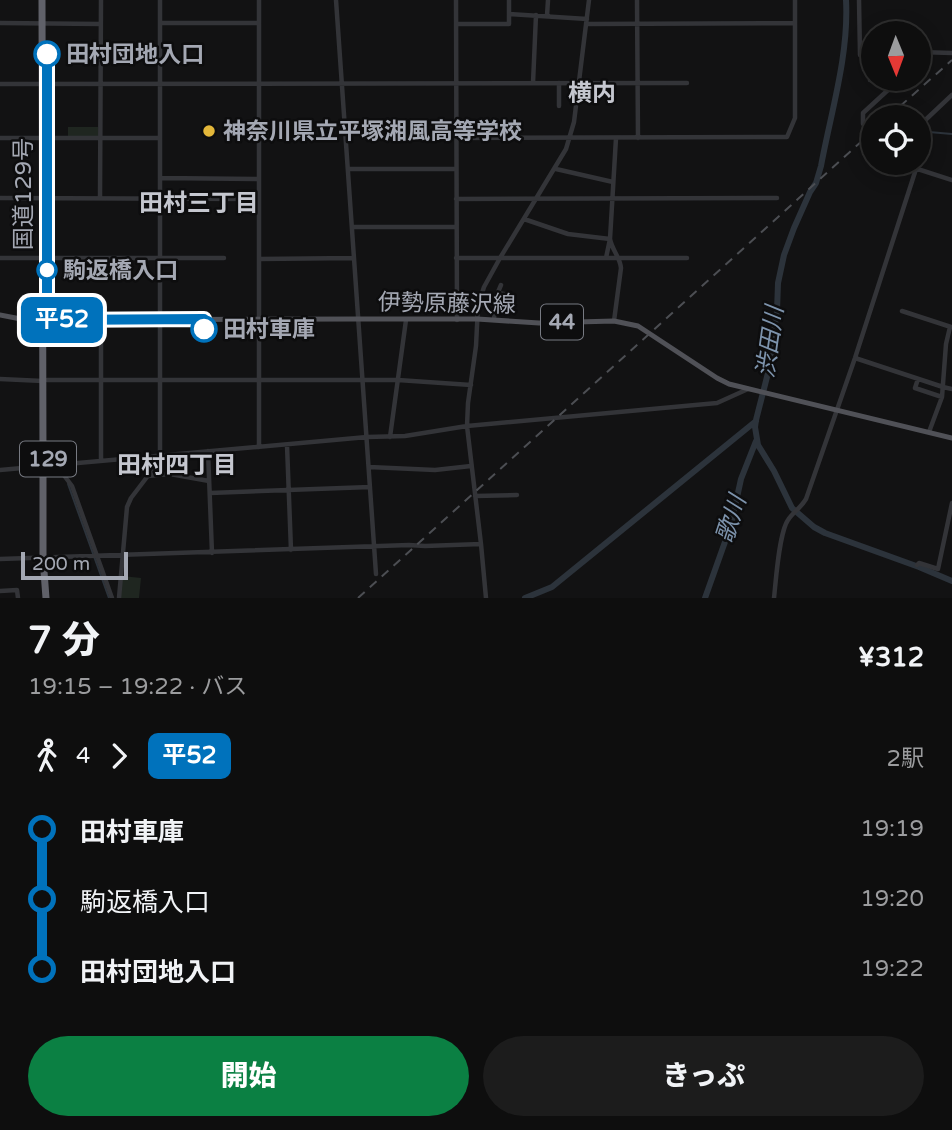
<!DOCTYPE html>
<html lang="ja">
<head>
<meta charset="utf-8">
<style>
  body { margin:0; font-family:"Varela Round","Noto Sans JP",sans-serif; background:#1c1c1c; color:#f1f3f6; height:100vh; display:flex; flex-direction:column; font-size:26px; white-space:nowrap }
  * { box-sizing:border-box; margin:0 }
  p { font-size:23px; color:#9b9c9e }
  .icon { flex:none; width:38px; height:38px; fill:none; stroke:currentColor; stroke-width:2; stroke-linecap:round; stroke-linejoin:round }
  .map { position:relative; height:598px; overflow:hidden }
  .side { display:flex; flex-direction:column; background:#0e0e0e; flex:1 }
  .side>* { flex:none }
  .badge { padding:0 14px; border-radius:10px; font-size:24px; line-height:46px }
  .needle { width:46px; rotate:179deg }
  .buttons { position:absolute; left:861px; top:21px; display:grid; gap:14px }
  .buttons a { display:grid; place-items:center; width:70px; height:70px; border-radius:50%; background:#0e0e0e; box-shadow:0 4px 18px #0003,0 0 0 2px #2e2e2e; font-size:35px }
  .scale { position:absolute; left:21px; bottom:18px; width:107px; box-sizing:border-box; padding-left:7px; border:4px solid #a4a8b3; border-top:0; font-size:19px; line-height:24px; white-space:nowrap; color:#a4a8b3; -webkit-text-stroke:5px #0d0d0e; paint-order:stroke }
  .map>.badge { position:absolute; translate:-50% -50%; box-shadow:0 0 0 4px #fff }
  .legs { display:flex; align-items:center; gap:10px; height:77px; padding:0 28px; font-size:23px }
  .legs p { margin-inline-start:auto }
  .summary { display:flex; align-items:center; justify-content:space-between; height:119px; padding:0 28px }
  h1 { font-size:38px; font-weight:800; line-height:52px }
  .primary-button { display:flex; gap:14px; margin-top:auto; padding:14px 28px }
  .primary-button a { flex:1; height:80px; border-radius:42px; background:#0b8043; color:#fff; font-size:28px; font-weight:800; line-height:80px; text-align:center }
  .primary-button a+a { background:#1c1c1c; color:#f1f3f6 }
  ul { padding:0 28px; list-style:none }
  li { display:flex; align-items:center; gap:24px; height:70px; font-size:26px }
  li i { display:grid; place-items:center; width:10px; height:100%; margin:0 9px; background:currentColor }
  li i::after { content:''; width:18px; height:18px; margin:-9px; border:5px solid; border-radius:50%; background:#0e0e0e }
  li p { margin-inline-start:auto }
  li:first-child i { background:linear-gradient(#0000 50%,currentColor 0) }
  li:last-child i { background:linear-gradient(currentColor 50%,#0000 0) }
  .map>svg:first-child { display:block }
  .green { fill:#1f2620 }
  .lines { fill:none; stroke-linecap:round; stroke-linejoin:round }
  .stream { stroke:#2c333b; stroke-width:2 }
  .river { stroke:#2c333b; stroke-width:6 }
  .minor { stroke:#333438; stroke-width:4.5 }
  .major { stroke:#505157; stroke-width:5 }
  .highway { stroke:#606169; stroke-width:7 }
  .rail { stroke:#4c4e53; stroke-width:2; stroke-dasharray:9 7; stroke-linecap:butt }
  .line-1-casing { stroke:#fff; stroke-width:16 }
  .line-1 { stroke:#0072bc; stroke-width:10 }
  .stop-1-dot { fill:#fff; stroke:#0072bc; stroke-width:3.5 }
  .poi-dot { fill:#e3b73a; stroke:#0d0d0e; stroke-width:2.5 }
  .labels { text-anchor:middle; stroke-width:5; stroke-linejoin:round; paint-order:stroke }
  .shield { fill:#0d0d0e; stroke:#777a82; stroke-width:2 }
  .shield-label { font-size:21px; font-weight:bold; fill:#a4a8b3 }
  .stop-label { font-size:23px; font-weight:bold; fill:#a4a8b3; stroke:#0d0d0e; text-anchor:start }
  .poi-label { font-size:23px; font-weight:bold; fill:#a4a8b3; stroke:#0d0d0e; text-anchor:start }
  .street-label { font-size:23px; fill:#a4a8b3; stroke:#0d0d0e }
  .neighbourhood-label { font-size:24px; font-weight:bold; fill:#c5c7cf; stroke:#0d0d0e }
  .water-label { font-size:24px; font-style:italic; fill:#7d93ac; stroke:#0d0d0e }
</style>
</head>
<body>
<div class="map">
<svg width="952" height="598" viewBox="0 0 952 598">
  <rect width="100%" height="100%" fill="#121213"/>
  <path class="green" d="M68 127H98V136L68 137Z
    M122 576 141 578 139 598H120Z"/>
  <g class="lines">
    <path class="stream" d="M919 160 929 132 952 134
      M68 484 109 598"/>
    <path class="river" d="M846 0C849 55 831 112 821 166L816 183 810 192 794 228 784 255 778 283 777 311 768 373 756 420 755 427 758 445 774 471 792 508 814 527 825 533 919 567 952 581
      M525 598 552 587 756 421
      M705 598 731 525 741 479 756 441"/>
    <path class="minor" d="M259 0V447
      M336 0 376 574
      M456 0 457 320
      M637 0 638 138
      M859 0 860 55
      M509 14 587 19
      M547 16 548 0
      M0 23 101 24
      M160 23H259
      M456 24H509V0
      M587 24 795 23
      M861 47 873 48
      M919 52 952 53
      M870 80 896 82
      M533 83 536 15
      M0 84 687 83
      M559 106V83
      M873 125 863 124V113L900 79
      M919 126 952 95
      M0 138H160
      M456 138 787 137 795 118V0
      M870 155 873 154
      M899 163 952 180
      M348 169H456
      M556 169 613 182
      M160 178 259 179
      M0 198 259 199
      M100 198 101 0
      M456 199 777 198
      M524 219 568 234 610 239C612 250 620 257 621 268L614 321
      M352 227H456
      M0 258H42
      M47 258H224
      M456 258H687
      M606 258 610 239 616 138
      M259 259 354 258
      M498 293 509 295
      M902 311 951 327
      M101 319V460
      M494 320 495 299 501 285
      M855 358 943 387 952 389
      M0 379 43 381
      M918 379 915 388 942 397
      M47 380H398L471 385
      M929 432 942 397 946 344 950 327
      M390 437 406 320
      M287 445 291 550
      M208 451 212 553
      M48 466 63 474 72 486 112 598
      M369 467 435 470 471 466
      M0 470 367 437 405 436 467 426 717 403 748 389
      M148 476 170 474 209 481
      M210 493 370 487
      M475 496 517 495
      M0 559 409 545 425 546 481 544
      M917 565 919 563 938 569 952 503
      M0 591 17 590 18 598
      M119 598 127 507 131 498 160 460V0
      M486 598 481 544 467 426 468 403 476 346 478 306 484 287 500 258 566 149 574 122 589 0
      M774 598C776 580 779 533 788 520 793 512 800 509 806 499L855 358 916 169"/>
    <path class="major" d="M0 315 26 320 359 319H477L539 323 614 321 638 326 717 378 729 384 952 438"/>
    <path class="highway" d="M42 0 43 466V558L46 598"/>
    <path class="rail" d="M888 117 952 60
      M358 598 873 131"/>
  </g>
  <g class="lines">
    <g class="line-1-casing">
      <path id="line-1" d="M47 54V320L204 319V329"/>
    </g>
    <use href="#line-1" class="line-1"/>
  </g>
  <g class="stop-1-dot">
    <circle cx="47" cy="54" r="12"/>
    <circle cx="47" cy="270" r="9"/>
    <circle cx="204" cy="329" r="12"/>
  </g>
  <circle class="poi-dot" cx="209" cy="131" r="7"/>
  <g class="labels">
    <g class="shield">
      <rect x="541" y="304.5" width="42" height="35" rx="5"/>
      <rect x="20" y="441.5" width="56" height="35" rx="5"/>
    </g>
    <g class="shield-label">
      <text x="562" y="329">44</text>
      <text x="48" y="466">129</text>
    </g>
    <g class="stop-label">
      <text x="66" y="62">田村団地入口</text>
      <text x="63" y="278">駒返橋入口</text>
      <text x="223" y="337">田村車庫</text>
    </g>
    <g class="poi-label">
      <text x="223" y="139">神奈川県立平塚湘風高等学校</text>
    </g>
    <g class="street-label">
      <text transform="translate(23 194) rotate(-90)" y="8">国道129号</text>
      <text transform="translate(447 303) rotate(1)" y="8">伊勢原藤沢線</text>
    </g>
    <g class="neighbourhood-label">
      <text x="592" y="101">横内</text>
      <text x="199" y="211">田村三丁目</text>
      <text x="177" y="473">田村四丁目</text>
    </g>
    <g class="water-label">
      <text transform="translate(770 342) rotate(-82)" y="8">渋田川</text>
      <text transform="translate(731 519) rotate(-72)" y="8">歌川</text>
    </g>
  </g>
</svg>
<div class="buttons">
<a><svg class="needle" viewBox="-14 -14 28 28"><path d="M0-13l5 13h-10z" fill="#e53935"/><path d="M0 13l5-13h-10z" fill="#9b9c9e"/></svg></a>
<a><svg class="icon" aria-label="locate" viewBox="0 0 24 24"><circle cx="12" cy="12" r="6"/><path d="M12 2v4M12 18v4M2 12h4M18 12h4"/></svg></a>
</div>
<div class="scale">200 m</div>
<b class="badge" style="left:62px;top:320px;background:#0072bc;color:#fff">平52</b>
</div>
<section class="side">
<div class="summary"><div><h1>7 分</h1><p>19:15 – 19:22 · バス</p></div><b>¥312</b></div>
<div class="legs"><svg class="icon" aria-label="walk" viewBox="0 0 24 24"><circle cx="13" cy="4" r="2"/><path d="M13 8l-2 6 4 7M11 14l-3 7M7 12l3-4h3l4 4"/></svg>4<svg class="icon" aria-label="forward" viewBox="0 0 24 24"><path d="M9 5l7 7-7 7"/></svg><b class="badge" style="background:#0072bc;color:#fff">平52</b><p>2駅</p></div>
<ul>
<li><i style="color:#0072bc"></i><b>田村車庫</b><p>19:19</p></li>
<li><i style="color:#0072bc"></i><span>駒返橋入口</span><p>19:20</p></li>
<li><i style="color:#0072bc"></i><b>田村団地入口</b><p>19:22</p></li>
</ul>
<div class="primary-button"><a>開始</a><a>きっぷ</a></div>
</section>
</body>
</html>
